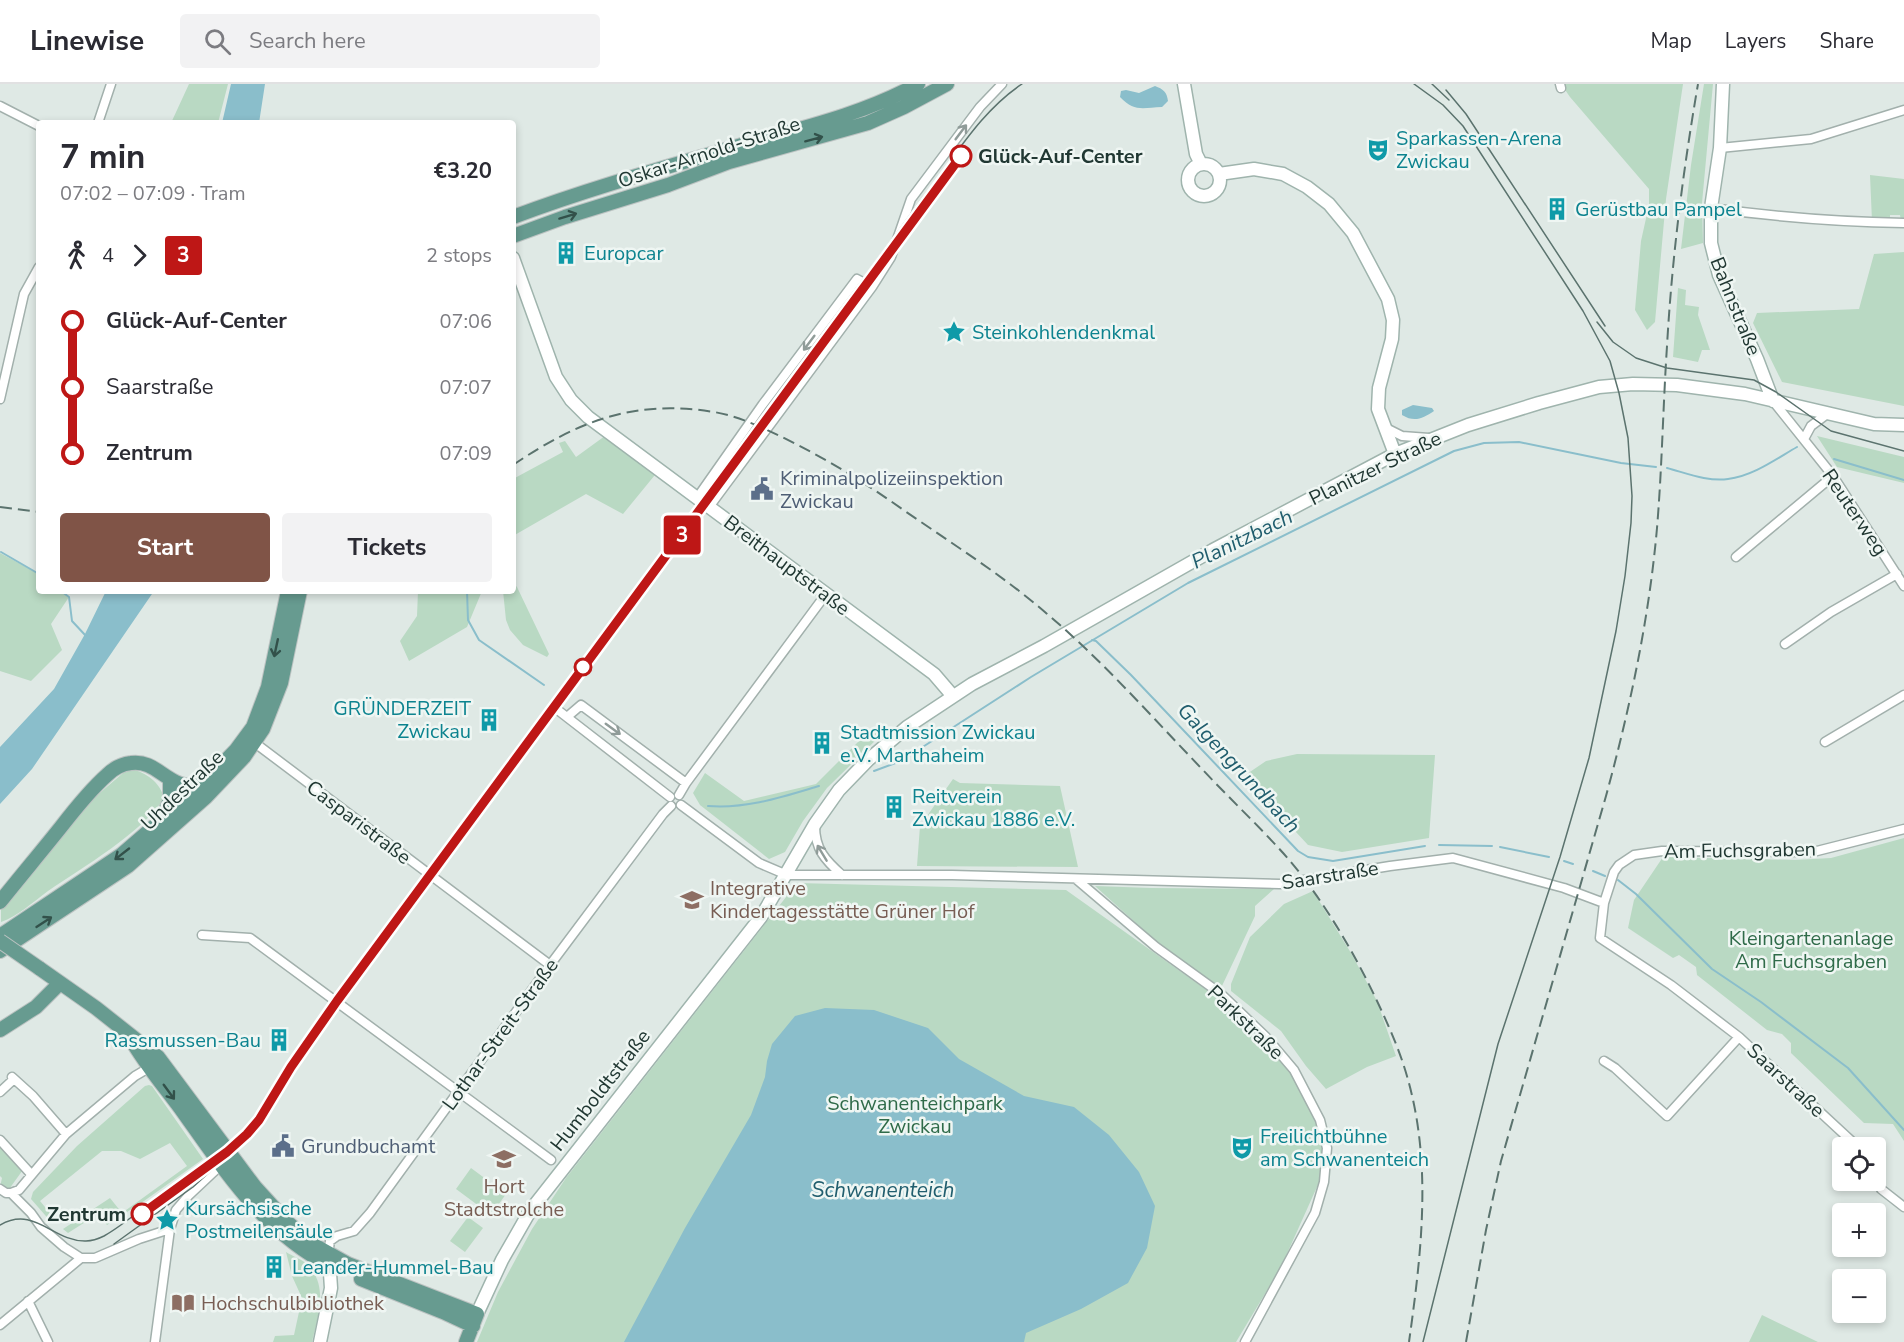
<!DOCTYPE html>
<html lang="en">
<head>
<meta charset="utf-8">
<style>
  body { margin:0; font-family:"Nunito Sans",sans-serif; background:#f2f2f3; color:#2b2b33; height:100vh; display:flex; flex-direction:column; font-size:22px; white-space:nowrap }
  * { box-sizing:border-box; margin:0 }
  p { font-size:20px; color:#7c7c81 }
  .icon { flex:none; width:33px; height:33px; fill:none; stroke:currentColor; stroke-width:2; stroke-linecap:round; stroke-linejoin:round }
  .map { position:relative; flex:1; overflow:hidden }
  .details { position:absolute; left:36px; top:36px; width:480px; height:474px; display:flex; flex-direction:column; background:#fff; border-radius:6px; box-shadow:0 3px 9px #0003 }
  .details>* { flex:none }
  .badge { padding:0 12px; border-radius:4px; font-size:21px; line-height:39px }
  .buttons { position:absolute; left:1832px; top:1053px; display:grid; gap:12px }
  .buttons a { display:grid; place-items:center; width:54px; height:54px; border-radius:6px; background:#fff; box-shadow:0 3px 9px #0003; font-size:30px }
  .map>.badge { position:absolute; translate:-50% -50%; box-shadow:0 0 0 3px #fff }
  .legs { display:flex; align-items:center; gap:9px; height:66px; padding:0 24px; font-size:20px }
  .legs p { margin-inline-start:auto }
  .summary { display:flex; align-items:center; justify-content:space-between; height:102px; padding:0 24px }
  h1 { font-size:33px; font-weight:700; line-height:45px }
  .button { display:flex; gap:12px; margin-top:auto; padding:12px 24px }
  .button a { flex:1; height:69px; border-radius:6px; background:#805447; color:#fff; font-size:24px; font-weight:700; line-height:69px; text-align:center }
  .button a+a { background:#f2f2f3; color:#2b2b33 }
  ul { padding:0 24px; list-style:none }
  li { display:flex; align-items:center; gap:21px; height:66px; font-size:22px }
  li i { display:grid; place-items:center; width:9px; height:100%; margin:0 8px; background:currentColor }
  li i::after { content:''; width:15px; height:15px; margin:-8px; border:4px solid; border-radius:50%; background:#fff }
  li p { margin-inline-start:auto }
  li:first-child i { background:linear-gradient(#0000 50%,currentColor 0) }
  li:last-child i { background:linear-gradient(currentColor 50%,#0000 0) }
  header { display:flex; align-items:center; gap:36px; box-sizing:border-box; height:84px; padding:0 30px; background:#fff; border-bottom:2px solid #e1e1e2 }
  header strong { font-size:28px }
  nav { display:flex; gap:33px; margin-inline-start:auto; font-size:21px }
  .search { width:420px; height:54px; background:#f2f2f3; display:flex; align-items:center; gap:15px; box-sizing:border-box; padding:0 21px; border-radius:6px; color:#7c7c81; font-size:22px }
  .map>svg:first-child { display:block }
  .green { fill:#b9d9c3 }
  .water { fill:#8abecb }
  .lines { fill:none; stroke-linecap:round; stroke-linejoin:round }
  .stream { stroke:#8abecb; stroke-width:2 }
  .street-casing { stroke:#a2b0ac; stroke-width:11 }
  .secondary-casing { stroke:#9fb4ad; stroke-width:15 }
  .primary-casing { stroke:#bcc3c2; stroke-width:16 }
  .street { stroke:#fff; stroke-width:8 }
  .secondary { stroke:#fff; stroke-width:12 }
  .primary { stroke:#679b90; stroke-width:14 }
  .tram { stroke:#5b736e; stroke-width:1.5 }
  .rail { stroke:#5b736e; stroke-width:2; stroke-dasharray:12 6; stroke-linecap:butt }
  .primary-bridge-casing { stroke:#bcc3c2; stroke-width:16; stroke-linecap:butt }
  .primary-bridge { stroke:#679b90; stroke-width:14 }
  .oneway { stroke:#909c99 }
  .oneway2 { stroke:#32514a }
  .line-1-casing { stroke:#fff; stroke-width:14 }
  .line-1 { stroke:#be1716; stroke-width:9 }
  .stop-1-dot { fill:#fff; stroke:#be1716; stroke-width:3 }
  .labels { text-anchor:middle; stroke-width:5; stroke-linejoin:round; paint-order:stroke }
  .culture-label { font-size:20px; fill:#0d838f; stroke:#eff6f3; text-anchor:start }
  .street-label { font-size:20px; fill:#213833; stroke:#eff6f3 }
  .stop-label { font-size:20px; font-weight:bold; fill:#213833; stroke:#eff6f3; text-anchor:start }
  .service-label { font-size:20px; fill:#4e5e75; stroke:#eff6f3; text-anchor:start }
  .education-label { font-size:20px; fill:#785e54; stroke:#eff6f3; text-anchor:start }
  .park-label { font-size:20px; fill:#2f6b49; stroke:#eff6f3 }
  .water-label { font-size:21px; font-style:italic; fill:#215e6e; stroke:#eff6f3 }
</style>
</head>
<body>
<header>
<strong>Linewise</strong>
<div class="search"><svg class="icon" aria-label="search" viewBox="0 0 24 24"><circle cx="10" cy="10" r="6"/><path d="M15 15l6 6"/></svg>Search here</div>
<nav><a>Map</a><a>Layers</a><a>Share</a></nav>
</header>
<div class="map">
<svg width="1904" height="1258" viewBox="0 0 1904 1258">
  <rect width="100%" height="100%" fill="#dfe9e5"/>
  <path class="green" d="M189 0H228L218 39H171Z
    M1561 0H1683L1666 115 1655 238 1647 246 1635 226 1641 157 1649 121V105L1570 13Z
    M1704 0H1713L1702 119 1703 159 1681 165 1691 81Z
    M1870 91 1904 95V137H1901L1900 131H1890V137H1872Z
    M1904 168V322L1782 298 1753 239 1757 229 1859 225 1874 170Z
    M1678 204 1686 206 1685 221 1699 223 1698 231 1710 266H1702L1698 278 1673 273Z
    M609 349 659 386 623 430 586 410 513 452V395L563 368 559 359 565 357 576 373Z
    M1817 352 1904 373V399L1837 383Z
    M0 469 39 490V507H61L69 513 51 540 62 566 31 597 0 587Z
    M513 499 517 503 549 570 547 573 523 561 510 546 506 536 503 507H513Z
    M418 507H482L467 543 409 577 400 557 417 532Z
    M873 643 882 650 827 704 803 737 785 768 769 775 700 721 693 709 705 689 744 717 816 700Z
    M1297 670 1435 671 1429 754 1342 768 1308 761 1244 692 1266 677Z
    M132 685C146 689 160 698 164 714 143 748 82 784 48 807 33 818 18 832 1 838V825L10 813 94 714 123 689Z
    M953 695 960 699 1060 702 1078 783 917 782 920 742Z
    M1904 754V1057L1893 1040 1864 1039 1791 969V959L1782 950 1767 946 1697 891 1696 883 1679 871 1673 874 1628 844 1634 816 1663 773 1795 776 1831 774Z
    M797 799 1066 806 1222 917 1263 952 1290 983 1314 1027 1321 1050 1323 1071 1321 1094 1281 1183 1236 1258H477L498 1208 532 1145 566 1094Z
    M1095 802 1151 804 1274 805 1255 822V832L1221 904 1158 859Z
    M1313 807 1351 869 1377 917 1396 972 1367 983 1326 1005 1306 982 1281 947 1231 907V900L1250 853 1284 820Z
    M149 1001 152 1002 203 1075 144 1117 107 1141 98 1130 68 1149 63 1145 110 1114 122 1129 187 1082 170 1059 140 1075 121 1067H102L40 1117 55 1135 52 1139 31 1115 33 1108 77 1062 145 1002Z
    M0 1055 25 1083 7 1108 0 1103 2 1094 0 1092Z
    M471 1084 506 1110 491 1131 456 1105Z
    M468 1133 483 1144 465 1168 450 1157Z
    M286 1168C292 1172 301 1175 307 1180 329 1202 318 1231 312 1258H273L275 1252 294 1251 302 1214 292 1192Z
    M1762 1231 1818 1258H1749Z"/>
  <path class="water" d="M231 0H265L259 39H222Z
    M1155 2C1163 5 1167 8 1168 17L1162 23C1142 24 1134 28 1120 13L1121 7 1126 6 1139 9Z
    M1413 321 1432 324 1434 327C1423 334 1415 339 1402 331V326Z
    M106 507H154L32 685 0 720V663L54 605 85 550Z
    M825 924 874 926 928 944 959 975 1024 1012 1074 1023 1109 1051 1139 1088 1155 1122 1147 1164 1128 1199 1081 1225 1026 1249 1024 1258H624L685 1144 751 1031 765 993 767 977 772 960 795 932Z"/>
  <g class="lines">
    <path class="stream" d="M1834 375 1904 396
      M1667 384C1686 389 1708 398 1728 395 1753 392 1776 375 1797 363
      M1 468 39 490
      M61 507 69 513 72 537 86 552
      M467 507 468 536 479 556 544 601
      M1092 556 1096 557 1131 591 1298 767 1308 773 1333 777 1425 762
      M874 687 901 677 1031 593 1188 499 1454 367 1484 359 1519 358 1621 379 1656 383
      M708 722C747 725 782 713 819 702
      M1439 761 1492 762
      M1500 763 1549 773
      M1564 777 1573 780
      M1593 787 1605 792
      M1618 796 1636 810 1712 885 1761 918 1848 984 1904 1046"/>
    <g class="street-casing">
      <path id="street" d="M1560 0 1561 4
        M0 22 39 42
        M98 39 111 0
        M1720 64 1811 55 1904 26
        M1711 124C1776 133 1839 138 1904 139
        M0 315 24 210 39 183
        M1773 317 1833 392 1904 502
        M1384 343 1402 352 1429 354
        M1804 355 1811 342 1827 330
        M697 414 763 320 857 195 872 203
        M709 423 872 203 891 173 911 115 980 23 1002 0
        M1736 473 1833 392
        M1785 560 1831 528 1897 490
        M559 627 670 713
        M567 633 581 621 686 699
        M1825 658 1904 611
        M255 659 550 881
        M679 711 686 699 826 510
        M681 721 759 779 787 791H952L1280 800 1390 782 1453 774 1564 804 1604 819
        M815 742C815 765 825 776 842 791
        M1076 795 1156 863 1221 910 1266 953 1294 986 1320 1036 1327 1064 1324 1098 1315 1129 1245 1258
        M202 851 250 854 551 1076
        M1604 977 1615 984 1667 1032 1739 953
        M12 993 33 1012 66 1050
        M0 1008 14 995
        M0 1056 31 1090
        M1859 1064 1739 953 1671 901 1600 854 1604 819 1614 788 1619 781 1634 771 1662 767 1813 768 1904 745
        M1875 1091 1881 1105 1904 1123
        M0 1105 6 1109H11L31 1129 41 1143 64 1163 81 1174H95L139 1155 170 1145
        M11 1109 19 1106 66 1050 135 992 152 982
        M328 1171 330 1157 337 1152 354 1147 370 1129 550 881 663 730 671 722
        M28 1217 48 1258
        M0 1241 81 1174
        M155 1258 170 1145 176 1126 188 1112 221 1081"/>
    </g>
    <g class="secondary-casing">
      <path id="secondary" d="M1184 0 1196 70 1201 80
        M1723 0 1720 64 1711 124V159L1719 191 1757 275 1773 317
        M1188 96a16 16 0 1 1 32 0a16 16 0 1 1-32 0Z
        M1219 90 1254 85 1283 90 1307 103 1329 120 1353 149 1388 215 1393 236 1392 255 1379 304 1378 325 1395 370
        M513 174 556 293 571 316 588 333 934 590 952 611
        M477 1230 502 1176 530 1127 761 833 815 740 839 706 868 676 907 643 972 600 1044 562 1213 466 1395 370 1468 341 1539 319 1599 303 1633 300 1677 301 1745 310 1874 340 1904 341
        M320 1258 331 1204 329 1174"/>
    </g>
    <g class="primary-casing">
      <path id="primary" d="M513 133C590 104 670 82 749 59 807 43 865 29 918 0
        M513 152 565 133 668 101 729 78 868 39 904 23 947 0
        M162 735 170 716V697
        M0 818C20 793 41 768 61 743 75 725 90 706 107 691 113 685 122 680 131 679 159 675 168 708 202 701
        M0 852 121 771 202 701 236 666 253 643 268 603 288 507
        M0 867 128 782 206 713 244 673 263 645 281 599 300 507
        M39 884 96 924 158 973 255 1103 286 1137 314 1161 348 1180 477 1230 466 1258
        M0 946 36 923 60 899
        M131 955C145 980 164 1002 181 1025 224 1085 266 1152 335 1184
        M361 1195 443 1228 473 1242"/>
    </g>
    <use href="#street" class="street"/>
    <use href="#secondary" class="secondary"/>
    <use href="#primary" class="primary"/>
    <path class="tram" d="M1414 0 1443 21 1463 42 1583 227 1610 277 1619 309 1628 354 1632 412 1631 439 1625 492 1616 547 1589 674 1560 773 1498 960 1423 1258
      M1432 0 1449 16
      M1446 6 1466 30 1605 242
      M1597 238 1613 258 1636 274 1667 284 1754 296 1776 308 1831 347 1904 367
      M0 1141C35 1121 53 1158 86 1157 92 1157 98 1155 104 1152 122 1142 139 1127 156 1114 186 1092 222 1072 246 1044 267 1019 282 989 299 963L924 112C955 73 980 28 1022 0
      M114 1160 193 1103 243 1058"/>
    <path class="rail" d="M513 381C578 337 634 315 714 328 738 332 761 343 782 353 825 374 864 398 902 425 951 459 1001 490 1046 529 1102 576 1151 632 1202 685 1229 714 1258 741 1284 770 1330 822 1370 896 1396 960 1435 1058 1423 1157 1409 1258
      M0 423 39 428
      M1466 1258 1486 1146 1501 1077 1606 712C1630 624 1649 535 1657 444 1662 384 1663 323 1667 262 1672 174 1683 87 1698 0"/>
    <g class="primary-bridge-casing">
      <path id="primary-bridge" d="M0 857 39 884"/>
    </g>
    <use href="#primary-bridge" class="primary-bridge"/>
  </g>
  <defs><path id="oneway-shaft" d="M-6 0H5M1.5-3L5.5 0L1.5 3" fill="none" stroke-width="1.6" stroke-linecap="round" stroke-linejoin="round" transform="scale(1.5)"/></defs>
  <g class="oneway">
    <use href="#oneway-shaft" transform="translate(961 48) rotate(-53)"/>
    <use href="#oneway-shaft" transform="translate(809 259) rotate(127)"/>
    <use href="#oneway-shaft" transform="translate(613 645) rotate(36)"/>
    <use href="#oneway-shaft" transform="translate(822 769) rotate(-121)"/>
  </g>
  <g class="oneway2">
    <use href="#oneway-shaft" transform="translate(814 55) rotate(-15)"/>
    <use href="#oneway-shaft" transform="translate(568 132) rotate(-17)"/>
    <use href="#oneway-shaft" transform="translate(276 564) rotate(102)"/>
    <use href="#oneway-shaft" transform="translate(122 770) rotate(142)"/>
    <use href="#oneway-shaft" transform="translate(44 838) rotate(-33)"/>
    <use href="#oneway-shaft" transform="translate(169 1008) rotate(54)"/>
  </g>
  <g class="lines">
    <g class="line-1-casing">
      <path id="line-1" d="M142 1130 227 1068 247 1050 259 1036 291 983 337 917 961 72"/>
    </g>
    <use href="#line-1" class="line-1"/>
  </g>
  <defs>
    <g id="theatre-bare" transform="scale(1.8)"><path d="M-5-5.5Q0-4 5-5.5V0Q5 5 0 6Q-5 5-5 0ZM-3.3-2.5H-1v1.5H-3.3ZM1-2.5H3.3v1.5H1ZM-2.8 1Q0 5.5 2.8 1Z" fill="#0f9aa8" stroke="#eff6f3" stroke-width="2.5" paint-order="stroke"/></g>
    <g id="building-bare" transform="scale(1.8)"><path d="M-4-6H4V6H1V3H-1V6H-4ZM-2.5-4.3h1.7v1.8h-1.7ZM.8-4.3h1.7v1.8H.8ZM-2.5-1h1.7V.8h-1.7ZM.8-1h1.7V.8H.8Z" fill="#0f9aa8" stroke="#eff6f3" stroke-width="2.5" paint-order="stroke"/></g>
    <g id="sight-bare" transform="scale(1.8)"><path d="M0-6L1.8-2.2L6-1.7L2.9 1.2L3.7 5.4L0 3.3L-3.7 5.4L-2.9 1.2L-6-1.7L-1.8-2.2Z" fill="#0f9aa8" stroke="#eff6f3" stroke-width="2.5" paint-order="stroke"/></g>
    <g id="civic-bare" transform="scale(1.8)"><path d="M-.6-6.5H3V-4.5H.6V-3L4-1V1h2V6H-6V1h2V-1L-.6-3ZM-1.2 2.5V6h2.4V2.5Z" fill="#5c6f8a" stroke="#eff6f3" stroke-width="2.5" paint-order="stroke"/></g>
    <g id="school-bare" transform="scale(1.8)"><path d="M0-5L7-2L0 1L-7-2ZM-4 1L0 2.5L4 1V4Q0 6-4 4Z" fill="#8d6e63" stroke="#eff6f3" stroke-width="2.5" paint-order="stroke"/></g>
    <g id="library-bare" transform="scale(1.8)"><path d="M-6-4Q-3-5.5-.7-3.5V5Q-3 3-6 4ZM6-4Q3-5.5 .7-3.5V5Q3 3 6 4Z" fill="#8d6e63" stroke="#eff6f3" stroke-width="2.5" paint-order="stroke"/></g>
  </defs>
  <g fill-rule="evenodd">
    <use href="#theatre-bare" x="1378" y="66"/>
    <use href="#building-bare" x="1557" y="125"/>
    <use href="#building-bare" x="566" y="169"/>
    <use href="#sight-bare" x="954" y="248"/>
    <use href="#civic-bare" x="762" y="405"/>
    <use href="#building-bare" x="489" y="636"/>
    <use href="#building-bare" x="822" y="659"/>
    <use href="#building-bare" x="894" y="723"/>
    <use href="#school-bare" x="692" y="816"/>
    <use href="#building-bare" x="279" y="956"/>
    <use href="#civic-bare" x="283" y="1062"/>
    <use href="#theatre-bare" x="1242" y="1064"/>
    <use href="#school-bare" x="504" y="1075"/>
    <use href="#sight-bare" x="167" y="1136"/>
    <use href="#building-bare" x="274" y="1183"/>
    <use href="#library-bare" x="183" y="1219"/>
  </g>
  <g class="stop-1-dot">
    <circle cx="961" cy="72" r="10"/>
    <circle cx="583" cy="583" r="8"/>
    <circle cx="142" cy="1130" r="10"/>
  </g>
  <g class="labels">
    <g class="culture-label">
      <text x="1396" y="61">Sparkassen-Arena<tspan x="1396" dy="23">Zwickau</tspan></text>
      <text x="1575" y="132">Gerüstbau Pampel</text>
      <text x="584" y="176">Europcar</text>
      <text x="972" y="255">Steinkohlendenkmal</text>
      <text x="471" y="631" text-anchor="end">GRÜNDERZEIT<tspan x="471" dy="23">Zwickau</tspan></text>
      <text x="840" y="655">Stadtmission Zwickau<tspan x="840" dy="23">e.V. Marthaheim</tspan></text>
      <text x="912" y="719">Reitverein<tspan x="912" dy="23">Zwickau 1886 e.V.</tspan></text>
      <text x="261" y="963" text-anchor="end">Rassmussen-Bau</text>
      <text x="1260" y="1059">Freilichtbühne<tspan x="1260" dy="23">am Schwanenteich</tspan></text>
      <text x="185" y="1131">Kursächsische<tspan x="185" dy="23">Postmeilensäule</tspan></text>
      <text x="292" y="1190">Leander-Hummel-Bau</text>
    </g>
    <g class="street-label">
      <text transform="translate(709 68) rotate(-18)" y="7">Oskar-Arnold-Straße</text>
      <text transform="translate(1736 222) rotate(68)" y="7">Bahnstraße</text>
      <text transform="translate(1375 384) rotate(-26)" y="7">Planitzer Straße</text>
      <text transform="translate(1855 428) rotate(56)" y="7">Reuterweg</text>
      <text transform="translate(787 481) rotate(37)" y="7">Breithauptstraße</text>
      <text transform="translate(182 706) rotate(-44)" y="7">Uhdestraße</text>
      <text transform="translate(359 738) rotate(37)" y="7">Casparistraße</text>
      <text transform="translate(1740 766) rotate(-1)" y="7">Am Fuchsgraben</text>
      <text transform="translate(1330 791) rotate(-9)" y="7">Saarstraße</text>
      <text transform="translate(1246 938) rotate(44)" y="7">Parkstraße</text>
      <text transform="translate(500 950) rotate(-54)" y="7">Lothar-Streit-Straße</text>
      <text transform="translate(1786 996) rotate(43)" y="7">Saarstraße</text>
      <text transform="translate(600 1006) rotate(-52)" y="7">Humboldtstraße</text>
    </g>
    <g class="stop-label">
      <text x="978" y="79">Glück-Auf-Center</text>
      <text x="126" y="1137" text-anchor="end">Zentrum</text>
    </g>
    <g class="service-label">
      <text x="780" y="401">Kriminalpolizeiinspektion<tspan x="780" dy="23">Zwickau</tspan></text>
      <text x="301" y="1069">Grundbuchamt</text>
    </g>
    <g class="education-label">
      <text x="710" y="811">Integrative<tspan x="710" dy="23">Kindertagesstätte Grüner Hof</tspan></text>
      <text x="504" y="1109" text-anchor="middle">Hort<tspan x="504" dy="23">Stadtstrolche</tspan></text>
      <text x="201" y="1226">Hochschulbibliothek</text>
    </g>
    <g class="park-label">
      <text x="1811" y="861">Kleingartenanlage<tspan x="1811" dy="23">Am Fuchsgraben</tspan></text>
      <text x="915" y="1026">Schwanenteichpark<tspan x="915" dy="23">Zwickau</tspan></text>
    </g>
    <g class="water-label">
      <text transform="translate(1242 455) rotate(-26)" y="7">Planitzbach</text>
      <text transform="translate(1239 684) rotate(47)" y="7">Galgengrundbach</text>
      <text x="883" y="1113">Schwanenteich</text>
    </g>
  </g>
</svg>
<div class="buttons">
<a><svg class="icon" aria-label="locate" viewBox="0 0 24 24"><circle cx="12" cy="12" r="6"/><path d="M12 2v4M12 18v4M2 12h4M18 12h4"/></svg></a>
<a>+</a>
<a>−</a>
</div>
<b class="badge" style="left:682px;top:451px;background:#be1716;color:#fff">3</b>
<section class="details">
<div class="summary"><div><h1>7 min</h1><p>07:02 – 07:09 · Tram</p></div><b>€3.20</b></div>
<div class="legs"><svg class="icon" aria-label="walk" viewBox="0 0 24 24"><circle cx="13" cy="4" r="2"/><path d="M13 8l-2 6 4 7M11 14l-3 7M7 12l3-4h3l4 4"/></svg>4<svg class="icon" aria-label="forward" viewBox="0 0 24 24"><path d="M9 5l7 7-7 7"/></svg><b class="badge" style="background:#be1716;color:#fff">3</b><p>2 stops</p></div>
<ul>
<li><i style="color:#be1716"></i><b>Glück-Auf-Center</b><p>07:06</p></li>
<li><i style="color:#be1716"></i><span>Saarstraße</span><p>07:07</p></li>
<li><i style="color:#be1716"></i><b>Zentrum</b><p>07:09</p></li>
</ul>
<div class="button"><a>Start</a><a>Tickets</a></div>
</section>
</div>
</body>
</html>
